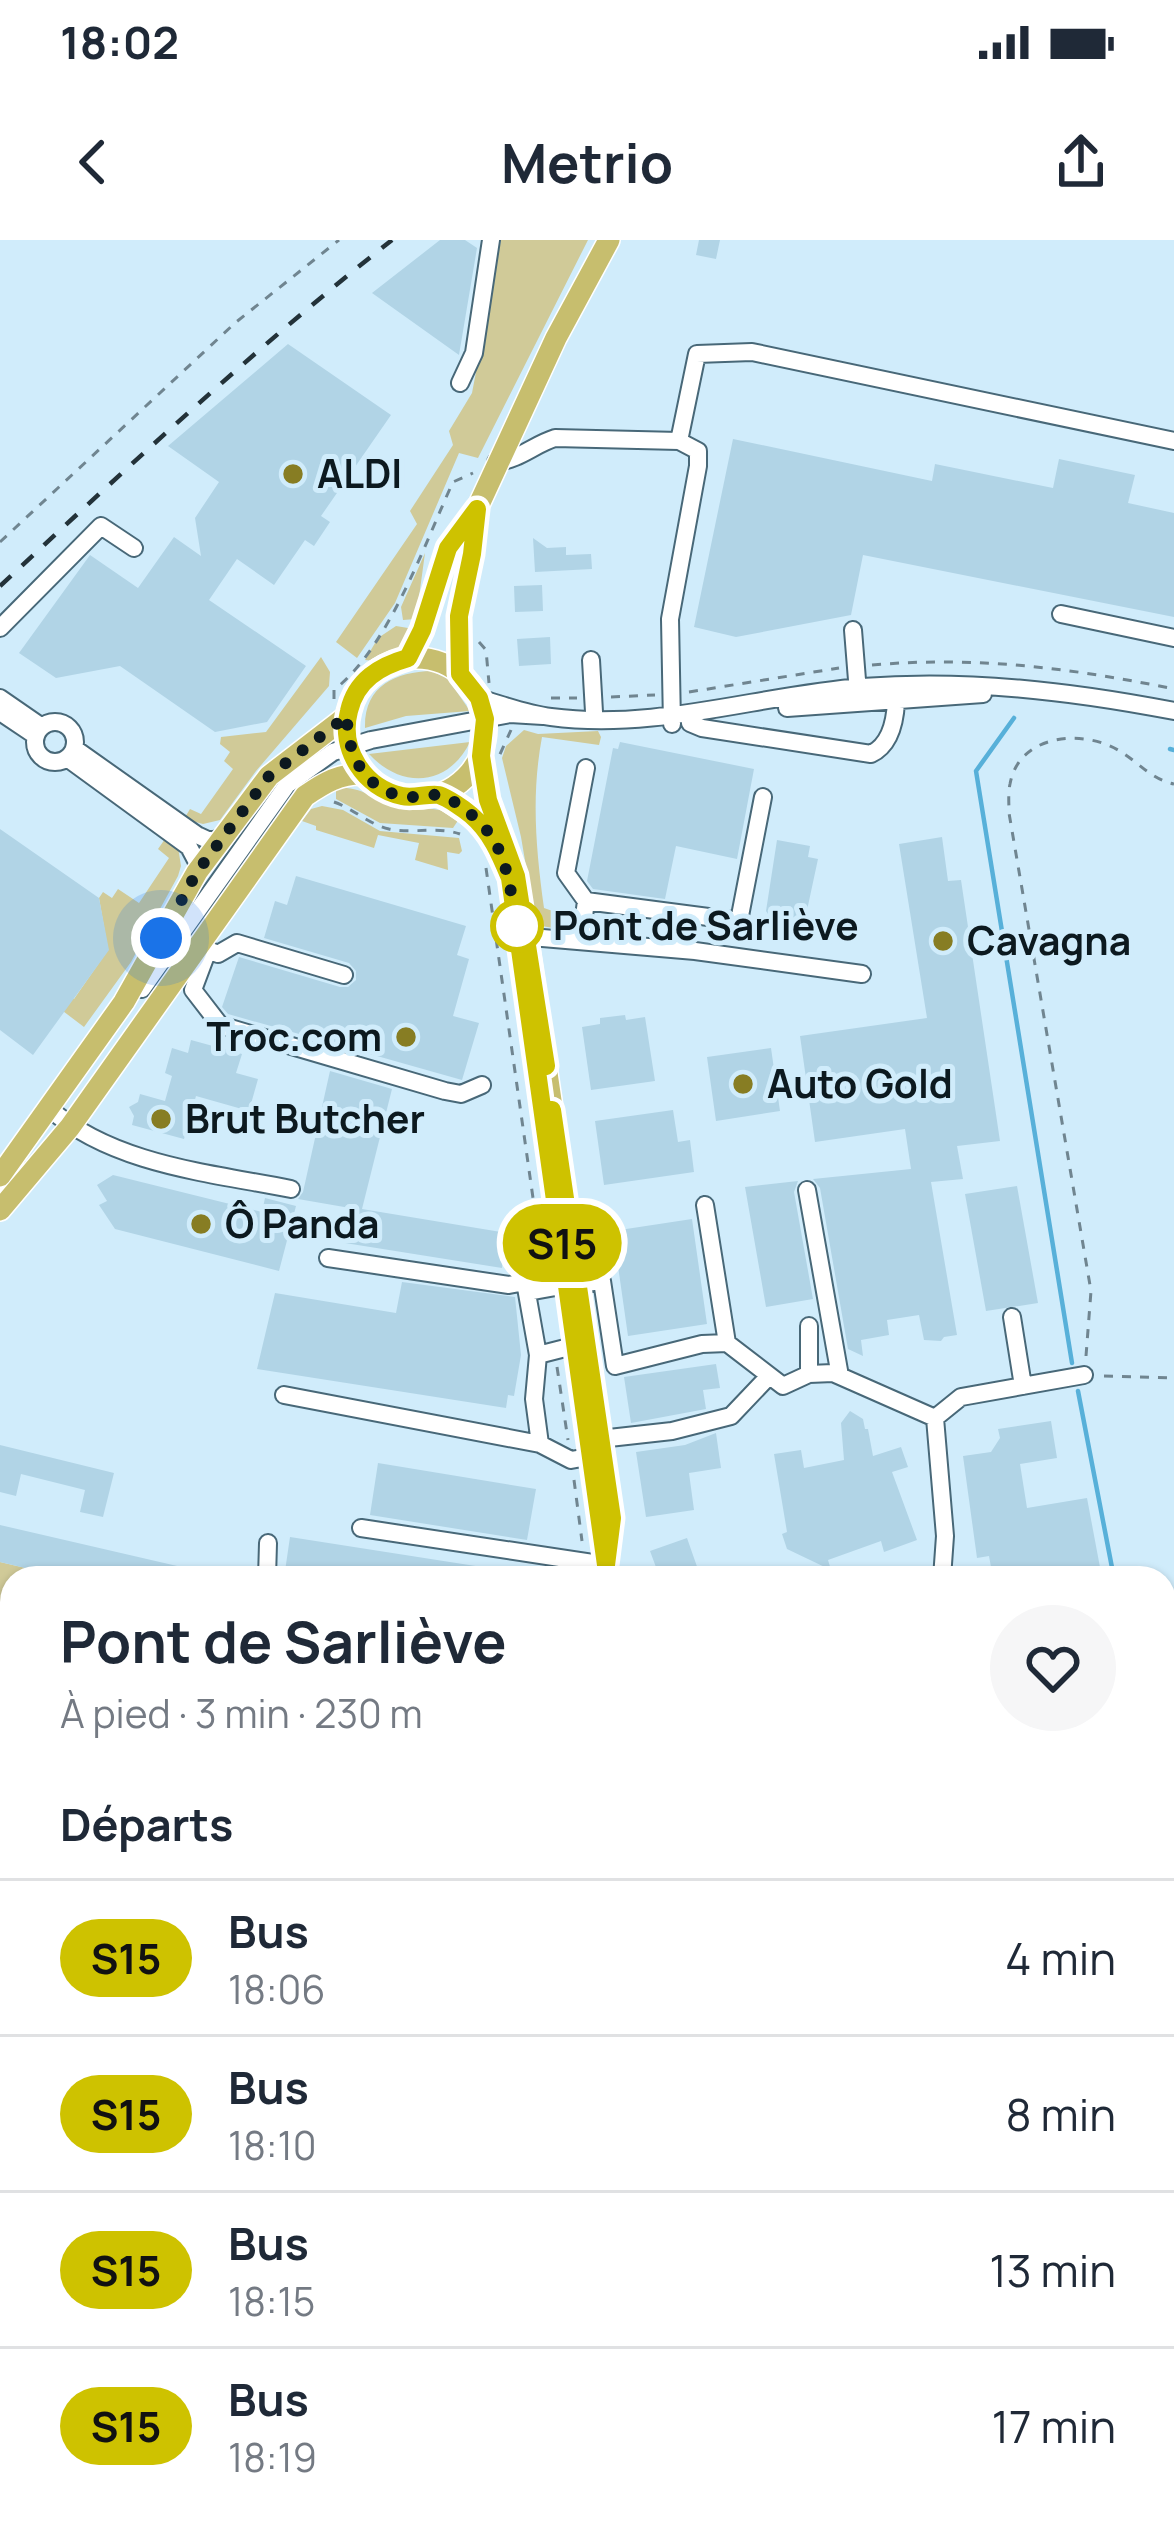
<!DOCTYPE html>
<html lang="fr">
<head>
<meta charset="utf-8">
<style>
  body { margin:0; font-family:Manrope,sans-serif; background:#f6f6f7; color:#1f2937; height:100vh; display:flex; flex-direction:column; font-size:45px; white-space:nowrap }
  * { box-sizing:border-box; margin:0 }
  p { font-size:39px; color:#747a83 }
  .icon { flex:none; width:66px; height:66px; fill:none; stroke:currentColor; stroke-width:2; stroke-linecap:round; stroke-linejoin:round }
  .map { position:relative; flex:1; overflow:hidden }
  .drawer { position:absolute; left:0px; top:1326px; width:1176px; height:960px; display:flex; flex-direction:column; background:#fff; border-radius:36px 36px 0 0; box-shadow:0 3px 9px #0004 }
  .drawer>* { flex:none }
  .badge { padding:0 24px; border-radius:39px; font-size:42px; line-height:78px }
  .you { position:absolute; width:60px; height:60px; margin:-30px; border:9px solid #fff; border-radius:50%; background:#1a73e8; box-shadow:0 0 0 18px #1a73e833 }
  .map>.badge { position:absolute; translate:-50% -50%; box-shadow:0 0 0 6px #fff }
  h2 { padding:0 60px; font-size:45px; line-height:108px }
  .round { display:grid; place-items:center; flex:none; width:126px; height:126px; border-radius:63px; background:#f6f6f7 }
  .head { display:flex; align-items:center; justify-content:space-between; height:204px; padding:0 60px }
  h1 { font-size:57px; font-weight:700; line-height:90px }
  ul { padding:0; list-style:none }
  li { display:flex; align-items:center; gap:36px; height:156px; padding:0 60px; border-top:3px solid #e0e1e3 }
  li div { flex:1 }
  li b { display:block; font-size:45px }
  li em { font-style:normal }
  li .badge { min-width:132px; font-weight:700; text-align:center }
  .status { display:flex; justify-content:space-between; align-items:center; height:84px; padding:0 60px; background:#fff; direction:ltr }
  .status svg { height:33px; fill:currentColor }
  header { display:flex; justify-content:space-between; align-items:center; height:156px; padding:0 60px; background:#fff; font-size:54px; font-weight:700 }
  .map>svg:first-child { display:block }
  .green { fill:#d0ca98 }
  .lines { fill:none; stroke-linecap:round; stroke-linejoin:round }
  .stream { stroke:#57b0d9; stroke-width:4.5 }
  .building { fill:#b1d4e6 }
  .minor-casing { stroke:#486878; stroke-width:20 }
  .major-casing { stroke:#fff; stroke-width:24 }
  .highway-casing { stroke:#fff; stroke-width:27 }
  .path { stroke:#708590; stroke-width:3; stroke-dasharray:9 9; stroke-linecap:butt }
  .minor { stroke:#fff; stroke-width:16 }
  .major { stroke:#c7be6e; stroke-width:21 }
  .highway { stroke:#a1930e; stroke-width:24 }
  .rail { stroke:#233239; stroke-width:4.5; stroke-dasharray:15 15; stroke-linecap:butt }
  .major-bridge-casing { stroke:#fff; stroke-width:24; stroke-linecap:butt }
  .major-bridge { stroke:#c7be6e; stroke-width:21 }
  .line-casing { stroke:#fff; stroke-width:27 }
  .line { stroke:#cec200; stroke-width:18 }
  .walk { stroke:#0c191f; stroke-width:12; stroke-dasharray:0 21.6 }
  .poi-dot { fill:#877d23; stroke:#d0ecfb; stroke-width:4.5 }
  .stop-dot { fill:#fff; stroke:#cec200; stroke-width:6 }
  .labels { text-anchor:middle; stroke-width:10; stroke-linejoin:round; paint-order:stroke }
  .poi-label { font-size:39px; font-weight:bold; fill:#0c191f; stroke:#d0ecfb; text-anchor:start }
  .stop-label { font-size:39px; font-weight:bold; fill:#0c191f; stroke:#d0ecfb; text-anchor:start }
</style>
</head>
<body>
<div class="status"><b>18:02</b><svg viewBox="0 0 49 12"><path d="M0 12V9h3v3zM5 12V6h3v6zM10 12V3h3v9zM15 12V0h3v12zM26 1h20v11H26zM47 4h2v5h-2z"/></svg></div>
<header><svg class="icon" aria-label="back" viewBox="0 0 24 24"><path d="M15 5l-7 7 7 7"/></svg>Metrio<svg class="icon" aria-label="share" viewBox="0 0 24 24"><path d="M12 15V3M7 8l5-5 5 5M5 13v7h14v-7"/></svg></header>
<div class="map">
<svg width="1174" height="2286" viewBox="0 0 1174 2286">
  <rect width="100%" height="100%" fill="#d0ecfb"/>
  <path class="green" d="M501 0H588L478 218 459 213 395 363 357 418 336 402 417 284 410 271 453 205 449 191 472 153Z
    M425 313 416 379 403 380 401 367Z
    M396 386 408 388 410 394C401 409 383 423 365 420L378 398Z
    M321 417 330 432 329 446 256 531 220 580 203 584 184 579 190 569 201 574 233 529 224 521 230 512 220 504 221 497 266 492Z
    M432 431 448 439 470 471 406 476 365 488C364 446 395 432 432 431Z
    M524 490 538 494 598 491 601 497 599 505 542 497C531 556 536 609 544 668L561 674 570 684 559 689 536 685 521 597 502 518 506 506Z
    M470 502C448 547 401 549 369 514Z
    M336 548C360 546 371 558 392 563 416 570 437 566 461 576L453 588 380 583 336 559Z
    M322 566 343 570 380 591 459 598 462 611 459 614 447 612 448 630 415 620 419 603 378 595 374 608 316 590V586L302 581 311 569Z
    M165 599 178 607 181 626 178 636 131 722 84 787 22 740 74 759 108 710 99 658 103 652 112 658 118 649 139 663 169 618 158 609Z
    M0 1322 68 1338H12V1461L0 1464Z"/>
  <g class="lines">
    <path class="stream" d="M1014 478 976 531 1072 1123
      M1170 509 1174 510
      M1078 1151 1114 1338
      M1164 1595 1174 1646"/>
  </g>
  <path class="building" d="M440 0H465L477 8 459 115 372 53Z
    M699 0H720L716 19 696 15Z
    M288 104 391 175 321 276 330 282 314 306 305 300 274 345 237 319 209 360 306 426 267 482 215 492 120 426 56 438 19 413 90 315 138 348 174 297 201 316 195 278 219 242 168 206Z
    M733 199 932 241 935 224 1053 248 1059 219 1135 235 1128 263 1174 273V377L863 315 851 375 736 397 694 387Z
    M533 298 547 308 566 307V315L591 314 592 329 535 332Z
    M542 345 543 371 515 372 514 346Z
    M550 397 551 424 519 426 517 399Z
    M620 502 754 529 737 619 676 606 665 659 593 649 587 641 613 508 618 509Z
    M0 589 99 658 109 710 33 815 0 790Z
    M942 597 948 641 961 640 1000 901 957 906 963 939 931 942 957 1095 944 1097 941 1101 924 1100 919 1075 887 1080 889 1095 861 1100 863 1116 848 1109 820 948 813 939 911 929 905 889 815 902 800 796 927 778 899 604Z
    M777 600 810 606 808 617 818 619 803 689 776 686 766 671Z
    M296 636 466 686 457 715 469 719 453 776 479 783 462 840 228 774 222 767 239 717 340 747H348L356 740V731L349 723 264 698 275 661 287 665Z
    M625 775 626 780 645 777 655 841 591 850 582 787 600 784V778Z
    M191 800 242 814 236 833 258 839 249 871 196 856 184 899 132 885 134 876 129 867 138 862 140 854 165 861 172 836 165 833 172 808 188 813Z
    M771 808 780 871 716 881 707 817Z
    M330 831 392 849 362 969 507 993 502 1028 345 1003 350 968 298 959 303 952Z
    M673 870 678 902 690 900 694 932 604 945 595 881Z
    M113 935 262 972 265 958 296 966 279 1031 115 989 99 965 107 961 97 945Z
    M798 941 794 952 813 1059 766 1067 745 947Z
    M1017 946 1038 1063 986 1071 965 954Z
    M692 979 707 1084 628 1096 613 991Z
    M402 1042 515 1057 521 1115 514 1156 508 1155 506 1168 257 1129 275 1053 396 1073Z
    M716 1124 720 1148 703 1150 706 1169 631 1183 624 1137Z
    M850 1171 863 1179 865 1189H868L873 1216 901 1207 908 1227 892 1232 917 1300 884 1312 881 1301 828 1320 831 1330 787 1309 782 1294 787 1292 774 1214 801 1210 804 1228 844 1220 841 1183Z
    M1051 1181 1057 1218 1020 1224 1027 1268 1087 1258 1102 1338H993L989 1316 977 1318 963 1216 991 1212 1000 1198 998 1189Z
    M716 1193 721 1228 689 1233 694 1270 646 1277 636 1212 685 1205Z
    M0 1205 114 1233 103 1277 80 1272 85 1250 21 1234 16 1256 0 1252Z
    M378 1223 536 1249 527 1300 370 1275Z
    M0 1285 203 1332V1338H68L0 1322Z
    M290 1297 501 1330V1338H284Z
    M687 1298 701 1338H660L650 1311Z"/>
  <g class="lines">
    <g class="minor-casing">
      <path id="minor" d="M460 143 474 113 491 0
        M496 222C519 220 533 205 555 198L679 201 697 114 752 112 1174 201
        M1061 374 1174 398
        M0 388 101 286 134 308
        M853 390 857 440
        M591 420 594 472
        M0 458 42 487
        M479 458C503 465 526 474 551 477 656 491 759 455 862 447 968 439 1070 451 1174 471
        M787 468 983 454
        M0 472 36 496
        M35 502a20 20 0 1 1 40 0a20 20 0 1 1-40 0Z
        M690 483 702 488 871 514C890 505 895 482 896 462
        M672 484 670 379 698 226V211L679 201
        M74 508 197 595 210 601 224 597
        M67 518 189 607 198 624 197 632
        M586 661 739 681 763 557
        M519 696 695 711 862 734
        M581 699 586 661 566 633 586 528
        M203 708 218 714 237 703 344 735
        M208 710 193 750 220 785 445 851 461 854 482 845
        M142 749 287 545 333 512 371 500 510 474 543 476
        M50 869C114 925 211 933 291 949
        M807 950 840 1136
        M0 951 17 927
        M705 965 727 1103
        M524 1005 525 1042 538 1115
        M328 1018 509 1045 525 1042
        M525 1034 565 1025
        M577 1044 602 1041 615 1126 702 1104 727 1103 783 1146 809 1134 833 1133 935 1178
        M528 1052 567 1045
        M1012 1077 1023 1146
        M809 1086V1134
        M284 1155 540 1204 571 1220 593 1216
        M935 1178 945 1296 942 1338
        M935 1178 961 1157 1084 1135
        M600 1199 672 1191 731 1176 769 1136
        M540 1204 534 1159 538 1115 577 1105
        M361 1288 606 1325
        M267 1338 268 1303
        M0 1543 12 1546
        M0 1769 12 1774
        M0 2040 12 2039
        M228 2274V2278"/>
    </g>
    <g class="major-casing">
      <path id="major" d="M408 418 422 390 448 308 476 269
        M346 488a70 70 0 1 1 140 0a70 70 0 1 1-140 0Z
        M460 434 459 376 472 314 477 269 556 98 609 0
        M481 516 488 560 516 636 527 696 612 1278 604 1338
        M437 554C465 571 486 584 500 615
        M0 936 124 762 197 632 269 536 347 476
        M0 970 70 887 305 556C324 543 340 533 364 534"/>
    </g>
    <g class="highway-casing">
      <path id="highway" d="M1164 2172 1174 2170
        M1164 2208 1174 2206
        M520 2286 598 2274
        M740 2286 808 2274"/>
    </g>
    <path class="path" d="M0 302 235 83 339 0
      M479 402 486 410 489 443
      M872 425C976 416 1072 428 1174 449
      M689 452 839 428
      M611 457 655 455
      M551 458H577
      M334 459V450C389 407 424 305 453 242L473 233
      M500 514 511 490
      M334 562C354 569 368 584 389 589 413 594 437 586 460 594
      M486 628 538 993
      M1086 1116 1091 1051 1009 573C1009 564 1008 553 1010 544 1019 494 1082 489 1118 510 1139 522 1150 539 1174 544
      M557 1127 568 1200
      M1104 1136 1174 1138
      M574 1240 582 1301"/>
    <use href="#minor" class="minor"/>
    <use href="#major" class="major"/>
    <use href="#highway" class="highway"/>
    <path class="rail" d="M0 346C128 227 255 108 392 0"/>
    <g class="major-bridge-casing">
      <path id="major-bridge" d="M741 2274 743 2286"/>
    </g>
    <use href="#major-bridge" class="major-bridge"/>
  </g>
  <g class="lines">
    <g class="line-casing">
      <path id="line" d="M546 826 516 636 488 560 481 516 485 479 479 458 460 434 459 376 472 314 477 269 448 308 422 390 408 418C380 426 356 440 349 471 339 509 364 548 402 556 414 559 428 553 439 555 448 558 464 569 471 575 491 592 500 614 510 638L606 1325 612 1278 552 870"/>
    </g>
    <use href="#line" class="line"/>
    <path class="walk" d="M161 698 197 632 269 536 347 476C347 515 365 552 408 557 417 558 427 554 436 555 453 556 478 579 489 593 509 619 512 663 517 686"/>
  </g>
  <g class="poi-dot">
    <circle cx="293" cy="234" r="12"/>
    <circle cx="943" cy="701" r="12"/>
    <circle cx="406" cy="797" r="12"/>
    <circle cx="743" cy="844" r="12"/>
    <circle cx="161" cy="879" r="12"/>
    <circle cx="201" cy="984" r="12"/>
  </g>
  <circle class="stop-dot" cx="517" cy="686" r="24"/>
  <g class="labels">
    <g class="poi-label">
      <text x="317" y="248">ALDI</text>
      <text x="967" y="715">Cavagna</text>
      <text x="382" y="811" text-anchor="end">Troc.com</text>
      <text x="767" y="858">Auto Gold</text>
      <text x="185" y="893">Brut Butcher</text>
      <text x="225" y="998">Ô Panda</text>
    </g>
    <g class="stop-label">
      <text x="553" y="700">Pont de Sarliève</text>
    </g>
  </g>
</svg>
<div class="you" style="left:161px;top:698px"></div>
<b class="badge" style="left:562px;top:1003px;background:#cec200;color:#111">S15</b>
<section class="drawer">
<div class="head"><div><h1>Pont de Sarliève</h1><p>À pied · 3 min · 230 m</p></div><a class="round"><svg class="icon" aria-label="heart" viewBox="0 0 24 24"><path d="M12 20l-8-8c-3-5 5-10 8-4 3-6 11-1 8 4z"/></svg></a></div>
<h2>Départs</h2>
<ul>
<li><span class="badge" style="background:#cec200;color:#111">S15</span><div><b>Bus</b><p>18:06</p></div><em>4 min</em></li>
<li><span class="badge" style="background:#cec200;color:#111">S15</span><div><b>Bus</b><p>18:10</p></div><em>8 min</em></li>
<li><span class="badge" style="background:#cec200;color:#111">S15</span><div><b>Bus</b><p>18:15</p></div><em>13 min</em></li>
<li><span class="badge" style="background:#cec200;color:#111">S15</span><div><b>Bus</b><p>18:19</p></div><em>17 min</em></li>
</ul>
</section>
</div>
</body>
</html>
